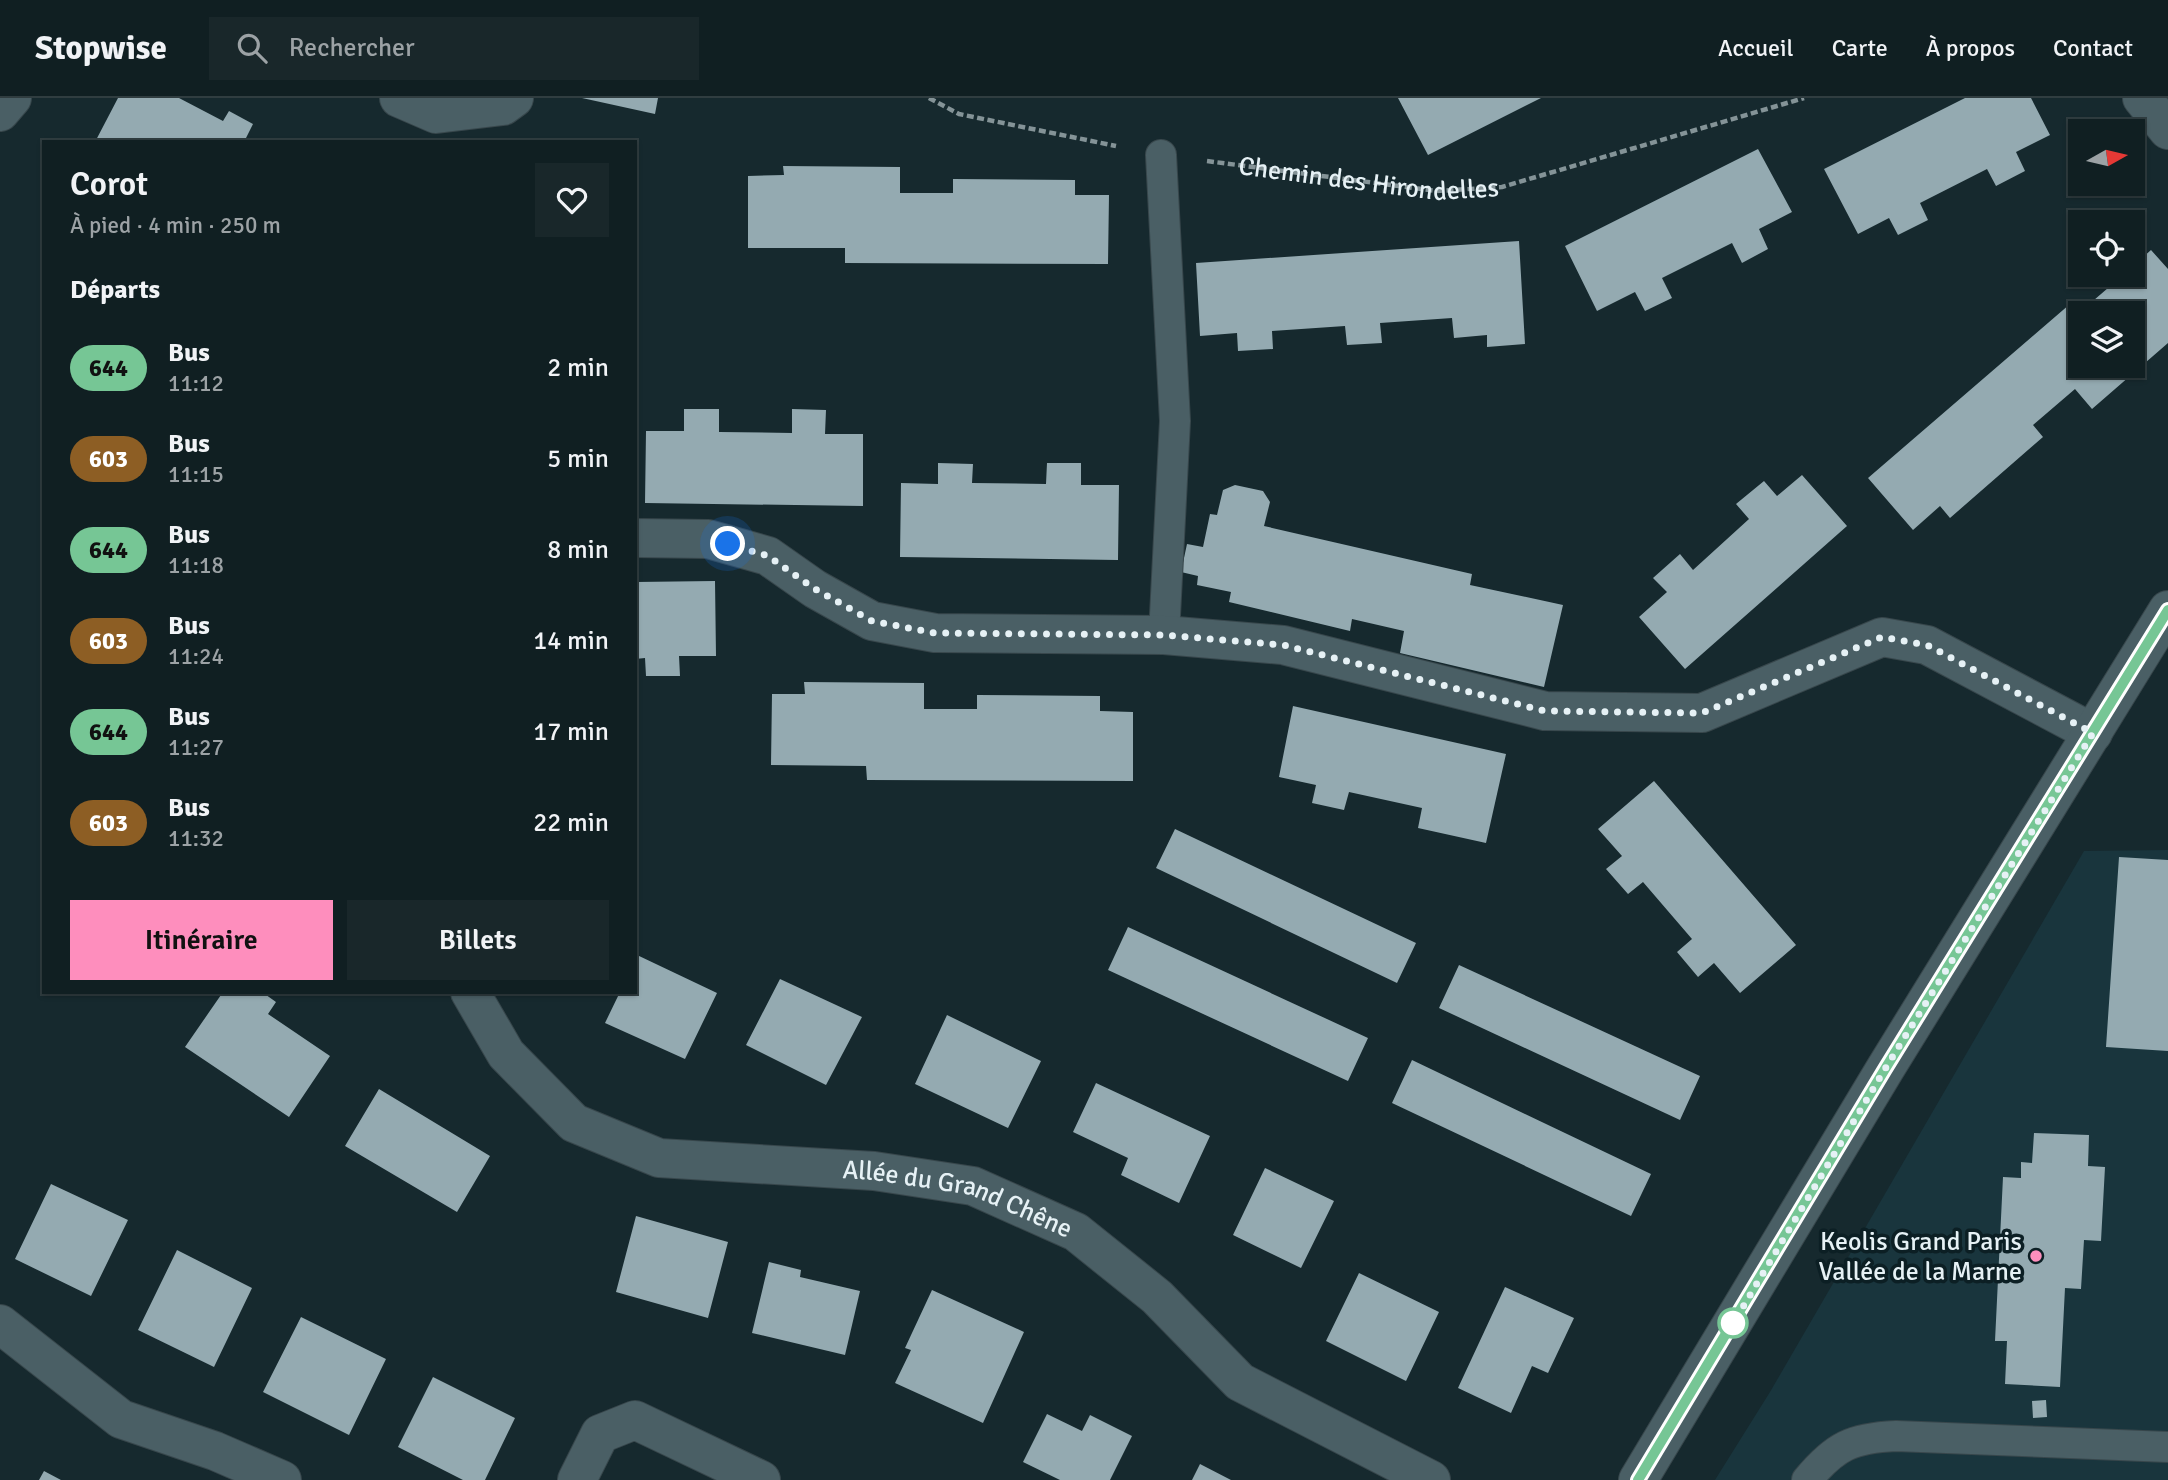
<!DOCTYPE html>
<html lang="fr">
<head>
<meta charset="utf-8">
<style>
  body { margin:0; font-family:Signika,sans-serif; background:#19272a; color:#f1f3f6; height:100vh; display:flex; flex-direction:column; font-size:26px; white-space:nowrap }
  * { box-sizing:border-box; margin:0 }
  p { font-size:23px; color:#9ca2a5 }
  .icon { flex:none; width:38px; height:38px; fill:none; stroke:currentColor; stroke-width:2; stroke-linecap:round; stroke-linejoin:round }
  .map { position:relative; flex:1; overflow:hidden }
  .drawer { position:absolute; left:42px; top:42px; width:595px; height:854px; display:flex; flex-direction:column; background:#101f22; border-radius:0px; box-shadow:0 2px 5px #0004,0 0 0 2px #303d40 }
  .drawer>* { flex:none }
  .badge { padding:0 14px; border-radius:23px; font-size:24px; line-height:46px }
  .needle { width:46px; rotate:82deg }
  .fabs { position:absolute; left:2068px; top:21px; display:grid; gap:14px }
  .fabs a { display:grid; place-items:center; width:77px; height:77px; border-radius:0px; background:#101f22; box-shadow:0 2px 5px #0004,0 0 0 2px #303d40; font-size:35px }
  .you { position:absolute; width:35px; height:35px; margin:-18px; border:5px solid #fff; border-radius:50%; background:#1a73e8; box-shadow:0 0 0 10px #1a73e833 }
  .map>.badge { position:absolute; translate:-50% -50%; box-shadow:0 0 0 4px #fff }
  h2 { padding:0 28px; font-size:26px; line-height:63px }
  .round { display:grid; place-items:center; flex:none; width:74px; height:74px; border-radius:0px; background:#19272a }
  .summary { display:flex; align-items:center; justify-content:space-between; height:119px; padding:0 28px }
  h1 { font-size:33px; font-weight:600; line-height:52px }
  .cta { display:flex; gap:14px; margin-top:auto; padding:14px 28px }
  .cta a { flex:1; height:80px; border-radius:0px; background:#fe8ebd; color:#111; font-size:28px; font-weight:600; line-height:80px; text-align:center }
  .cta a+a { background:#19272a; color:#f1f3f6 }
  ul { padding:0; list-style:none }
  li { display:flex; align-items:center; gap:21px; height:91px; padding:0 28px }
  li div { flex:1 }
  li b { display:block; font-size:26px }
  li em { font-style:normal }
  li .badge { min-width:77px; font-weight:700; text-align:center }
  header { display:flex; align-items:center; gap:42px; box-sizing:border-box; height:98px; padding:0 35px; background:#101f22; border-bottom:2px solid #303d40 }
  header strong { font-size:33px }
  nav { display:flex; gap:38px; margin-inline-start:auto; font-size:24px }
  .search { width:490px; height:63px; background:#19272a; display:flex; align-items:center; gap:18px; box-sizing:border-box; padding:0 24px; border-radius:0px; color:#9ca2a5; font-size:26px }
  .map>svg:first-child { display:block }
  .built { fill:#19353d }
  .building { fill:#94aab1; fill-rule:evenodd }
  .lines { fill:none; stroke-linecap:round; stroke-linejoin:round }
  .service-casing { stroke:#38474c; stroke-width:32 }
  .minor-casing { stroke:#38474c; stroke-width:40 }
  .path { stroke:#849397; stroke-width:4.5; stroke-dasharray:7 3.5; stroke-linecap:butt }
  .service { stroke:#4a5f65; stroke-width:30 }
  .minor { stroke:#4a5f65; stroke-width:38 }
  .line-casing { stroke:#fff; stroke-width:16 }
  .line { stroke:#76c695; stroke-width:10 }
  .walk { stroke:#e6f1f5; stroke-width:7; stroke-dasharray:0 12.6 }
  .poi-dot { fill:#fe8ebd; stroke:#0c1f24; stroke-width:2.5 }
  .stop-dot { fill:#fff; stroke:#76c695; stroke-width:3.5 }
  .labels { text-anchor:middle; stroke-width:7; stroke-linejoin:round; paint-order:stroke }
  .street-label { font-size:26px; fill:#e6f1f5; stroke:#0c1f24 }
  .poi-label { font-size:26px; fill:#e6f1f5; stroke:#0c1f24; text-anchor:end }
</style>
</head>
<body>
<header>
<strong>Stopwise</strong>
<div class="search"><svg class="icon" aria-label="search" viewBox="0 0 24 24"><circle cx="10" cy="10" r="6"/><path d="M15 15l6 6"/></svg>Rechercher</div>
<nav><a>Accueil</a><a>Carte</a><a>À propos</a><a>Contact</a></nav>
</header>
<div class="map">
<svg width="2168" height="1382" viewBox="0 0 2168 1382">
  <rect width="100%" height="100%" fill="#16292e"/>
  <path class="built" d="M2168 752V1382H1715L1770 1294 2084 753Z"/>
  <path class="building" d="M118 0H179L223 23 229 13 253 26 244 44H95Z
    M582 0H658L655 16Z
    M1398 0H1541L1428 57Z
    M1965 0H2031L2050 37 2016 54 2025 73 1996 88 1987 71 1920 105 1928 122 1898 137 1889 120 1858 136 1824 71Z
    M1758 51 1792 114 1759 131 1768 151 1742 165 1732 145 1662 180 1672 200 1645 213 1635 194 1597 213 1565 148Z
    M783 68 900 69V95H953V81L1075 82V97H1109L1108 166 845 165V150H748V78L784 77Z
    M1519 143 1525 246 1487 249V237L1454 240 1452 220 1380 225 1382 245 1347 247 1345 228 1272 233 1273 251 1238 253 1237 235 1200 238 1196 165Z
    M2151 152 2168 171V245L2092 311 2075 291 2033 327 2043 339 1950 420 1940 408 1913 432 1868 380 2070 206 2079 215 2123 177H2133V168ZM2081 215H2133V268H2081Z
    M684 311H719V334L792 335V311L826 312 825 336H863V408L645 405 646 333H684Z
    M938 365 973 366 972 385 1046 386 1047 365H1081V387H1119L1118 462 900 459 901 385 938 386Z
    M1802 377 1847 428 1685 571 1639 519 1667 494 1653 480 1680 456 1693 472 1749 421 1736 406 1764 383 1777 398Z
    M1235 387 1263 393 1270 404 1264 428 1472 476 1470 487 1563 507 1544 589 1400 555 1404 533 1352 521 1350 533 1229 504 1231 494 1197 487 1198 478 1181 474 1187 446 1203 449 1210 416 1217 417 1223 392Z
    M715 483 716 558H679L680 578H646L645 560 635 561V484Z
    M804 584 924 585V611H977V597L1100 598V613L1133 614V683L867 682 866 668 771 667 772 596H805Z
    M1293 608 1506 656 1486 745 1418 730 1422 710 1349 694 1344 712 1312 705 1316 687 1279 679Z
    M1654 683 1796 847 1740 895 1714 865 1698 879 1677 854 1692 841 1643 784 1628 796 1606 771 1622 758 1598 731Z
    M1175 731 1416 845 1397 885 1156 770Z
    M2119 759 2168 762V953L2106 949Z
    M1128 829 1368 940 1348 983 1108 872Z
    M637 857 717 895 685 961 605 925 620 894H635Z
    M1459 867 1700 978 1680 1022 1439 910Z
    M780 881 862 919 826 987 746 947Z
    M223 894H262L276 904 268 916 330 958 289 1019 185 949Z
    M947 917 1041 963 1008 1030 915 986Z
    M1412 962 1651 1076 1631 1118 1392 1005Z
    M1096 985 1210 1038 1179 1105 1121 1077 1128 1060 1073 1034Z
    M379 991 490 1058 457 1114 345 1048Z
    M2034 1035 2089 1037 2088 1068 2105 1069 2101 1143 2084 1142 2081 1191 2065 1190 2060 1289 2005 1286 2007 1243H1995L2003 1079 2021 1080V1064L2032 1065Z
    M1265 1070 1334 1103 1301 1170 1233 1137Z
    M51 1086 128 1122 91 1198 15 1161Z
    M636 1118 728 1144 708 1220 616 1194Z
    M177 1152 252 1190 214 1269 138 1232Z
    M769 1164 801 1172 800 1179 860 1193 845 1257 752 1235Z
    M1359 1175 1439 1214 1406 1283 1326 1243Z
    M1505 1189 1574 1220 1548 1275 1532 1268 1511 1315 1458 1290Z
    M932 1192 1024 1234 983 1325 895 1285 911 1252 905 1250Z
    M301 1219 386 1261 349 1337 263 1294Z
    M433 1279 515 1320 485 1382H463L398 1349Z
    M2046 1302 2047 1319 2033 1320 2032 1303Z
    M1047 1316 1082 1333 1090 1317 1132 1338 1110 1382H1060L1023 1364Z
    M1200 1366 1231 1382H1192Z
    M44 1373 61 1382H39Z"/>
  <g class="lines">
    <g class="service-casing">
      <path id="service" d="M1161 57 1175 323 1164 537
        M1807 1382C1835 1348 1852 1340 1896 1338L2168 1349"/>
    </g>
    <g class="minor-casing">
      <g id="minor">
        <path d="M399 0 436 16 503 8 514 0"/>
        <path d="M2142 0 2168 32"/>
        <path d="M0 14 12 0"/>
        <path d="M635 440 708 441 768 458 815 491 872 523 935 535 1164 537 1283 547 1545 613 1702 615 1882 539 1927 547 2093 635"/>
        <path id="s2" d="M470 894 506 956 574 1025 659 1060 874 1073 973 1088 1076 1134 1157 1199 1240 1284 1431 1382"/>
        <path d="M0 1226 121 1321 215 1353 282 1382"/>
        <path d="M577 1382 600 1336 635 1322 761 1382"/>
        <path d="M1638 1382 1885 971 2168 512"/>
      </g>
    </g>
    <g class="path">
      <path d="M929 0 959 16 1116 48"/>
      <path id="s1" d="M1207 63 1437 93 1502 89 1804 0"/>
    </g>
    <use href="#service" class="service"/>
    <use href="#minor" class="minor"/>
  </g>
  <g class="lines">
    <g class="line-casing">
      <path id="line" d="M1638 1382 1885 971 2168 512"/>
    </g>
    <use href="#line" class="line"/>
    <path class="walk" d="M728 446 768 458 815 491 872 523 935 535 1164 537 1283 547 1545 613 1702 615 1882 539 1927 547 2093 635 1885 971 1728 1234 1733 1225"/>
  </g>
  <circle class="poi-dot" cx="2036" cy="1158" r="7"/>
  <circle class="stop-dot" cx="1733" cy="1225" r="14"/>
  <g class="labels">
    <g class="street-label">
      <text dy="9" stroke="none"><textPath href="#s1" startOffset="163">Chemin des Hirondelles</textPath></text>
      <text dy="9" stroke="none"><textPath href="#s2" startOffset="564">Allée du Grand Chêne</textPath></text>
    </g>
    <g class="poi-label">
      <text x="2022" y="1152">Keolis Grand Paris<tspan x="2022" dy="30">Vallée de la Marne</tspan></text>
    </g>
  </g>
</svg>
<div class="fabs">
<a><svg class="needle" viewBox="-14 -14 28 28"><path d="M0-13l5 13h-10z" fill="#e53935"/><path d="M0 13l5-13h-10z" fill="#9ca2a5"/></svg></a>
<a><svg class="icon" aria-label="locate" viewBox="0 0 24 24"><circle cx="12" cy="12" r="6"/><path d="M12 2v4M12 18v4M2 12h4M18 12h4"/></svg></a>
<a><svg class="icon" aria-label="layers" viewBox="0 0 24 24"><path d="M12 4l9 5-9 5-9-5zM3 14l9 5 9-5"/></svg></a>
</div>
<div class="you" style="left:728px;top:446px"></div>
<section class="drawer">
<div class="summary"><div><h1>Corot</h1><p>À pied · 4 min · 250 m</p></div><a class="round"><svg class="icon" aria-label="heart" viewBox="0 0 24 24"><path d="M12 20l-8-8c-3-5 5-10 8-4 3-6 11-1 8 4z"/></svg></a></div>
<h2>Départs</h2>
<ul>
<li><span class="badge" style="background:#76c695;color:#111">644</span><div><b>Bus</b><p>11:12</p></div><em>2 min</em></li>
<li><span class="badge" style="background:#8d5e24;color:#fff">603</span><div><b>Bus</b><p>11:15</p></div><em>5 min</em></li>
<li><span class="badge" style="background:#76c695;color:#111">644</span><div><b>Bus</b><p>11:18</p></div><em>8 min</em></li>
<li><span class="badge" style="background:#8d5e24;color:#fff">603</span><div><b>Bus</b><p>11:24</p></div><em>14 min</em></li>
<li><span class="badge" style="background:#76c695;color:#111">644</span><div><b>Bus</b><p>11:27</p></div><em>17 min</em></li>
<li><span class="badge" style="background:#8d5e24;color:#fff">603</span><div><b>Bus</b><p>11:32</p></div><em>22 min</em></li>
</ul>
<div class="cta"><a>Itinéraire</a><a>Billets</a></div>
</section>
</div>
</body>
</html>
